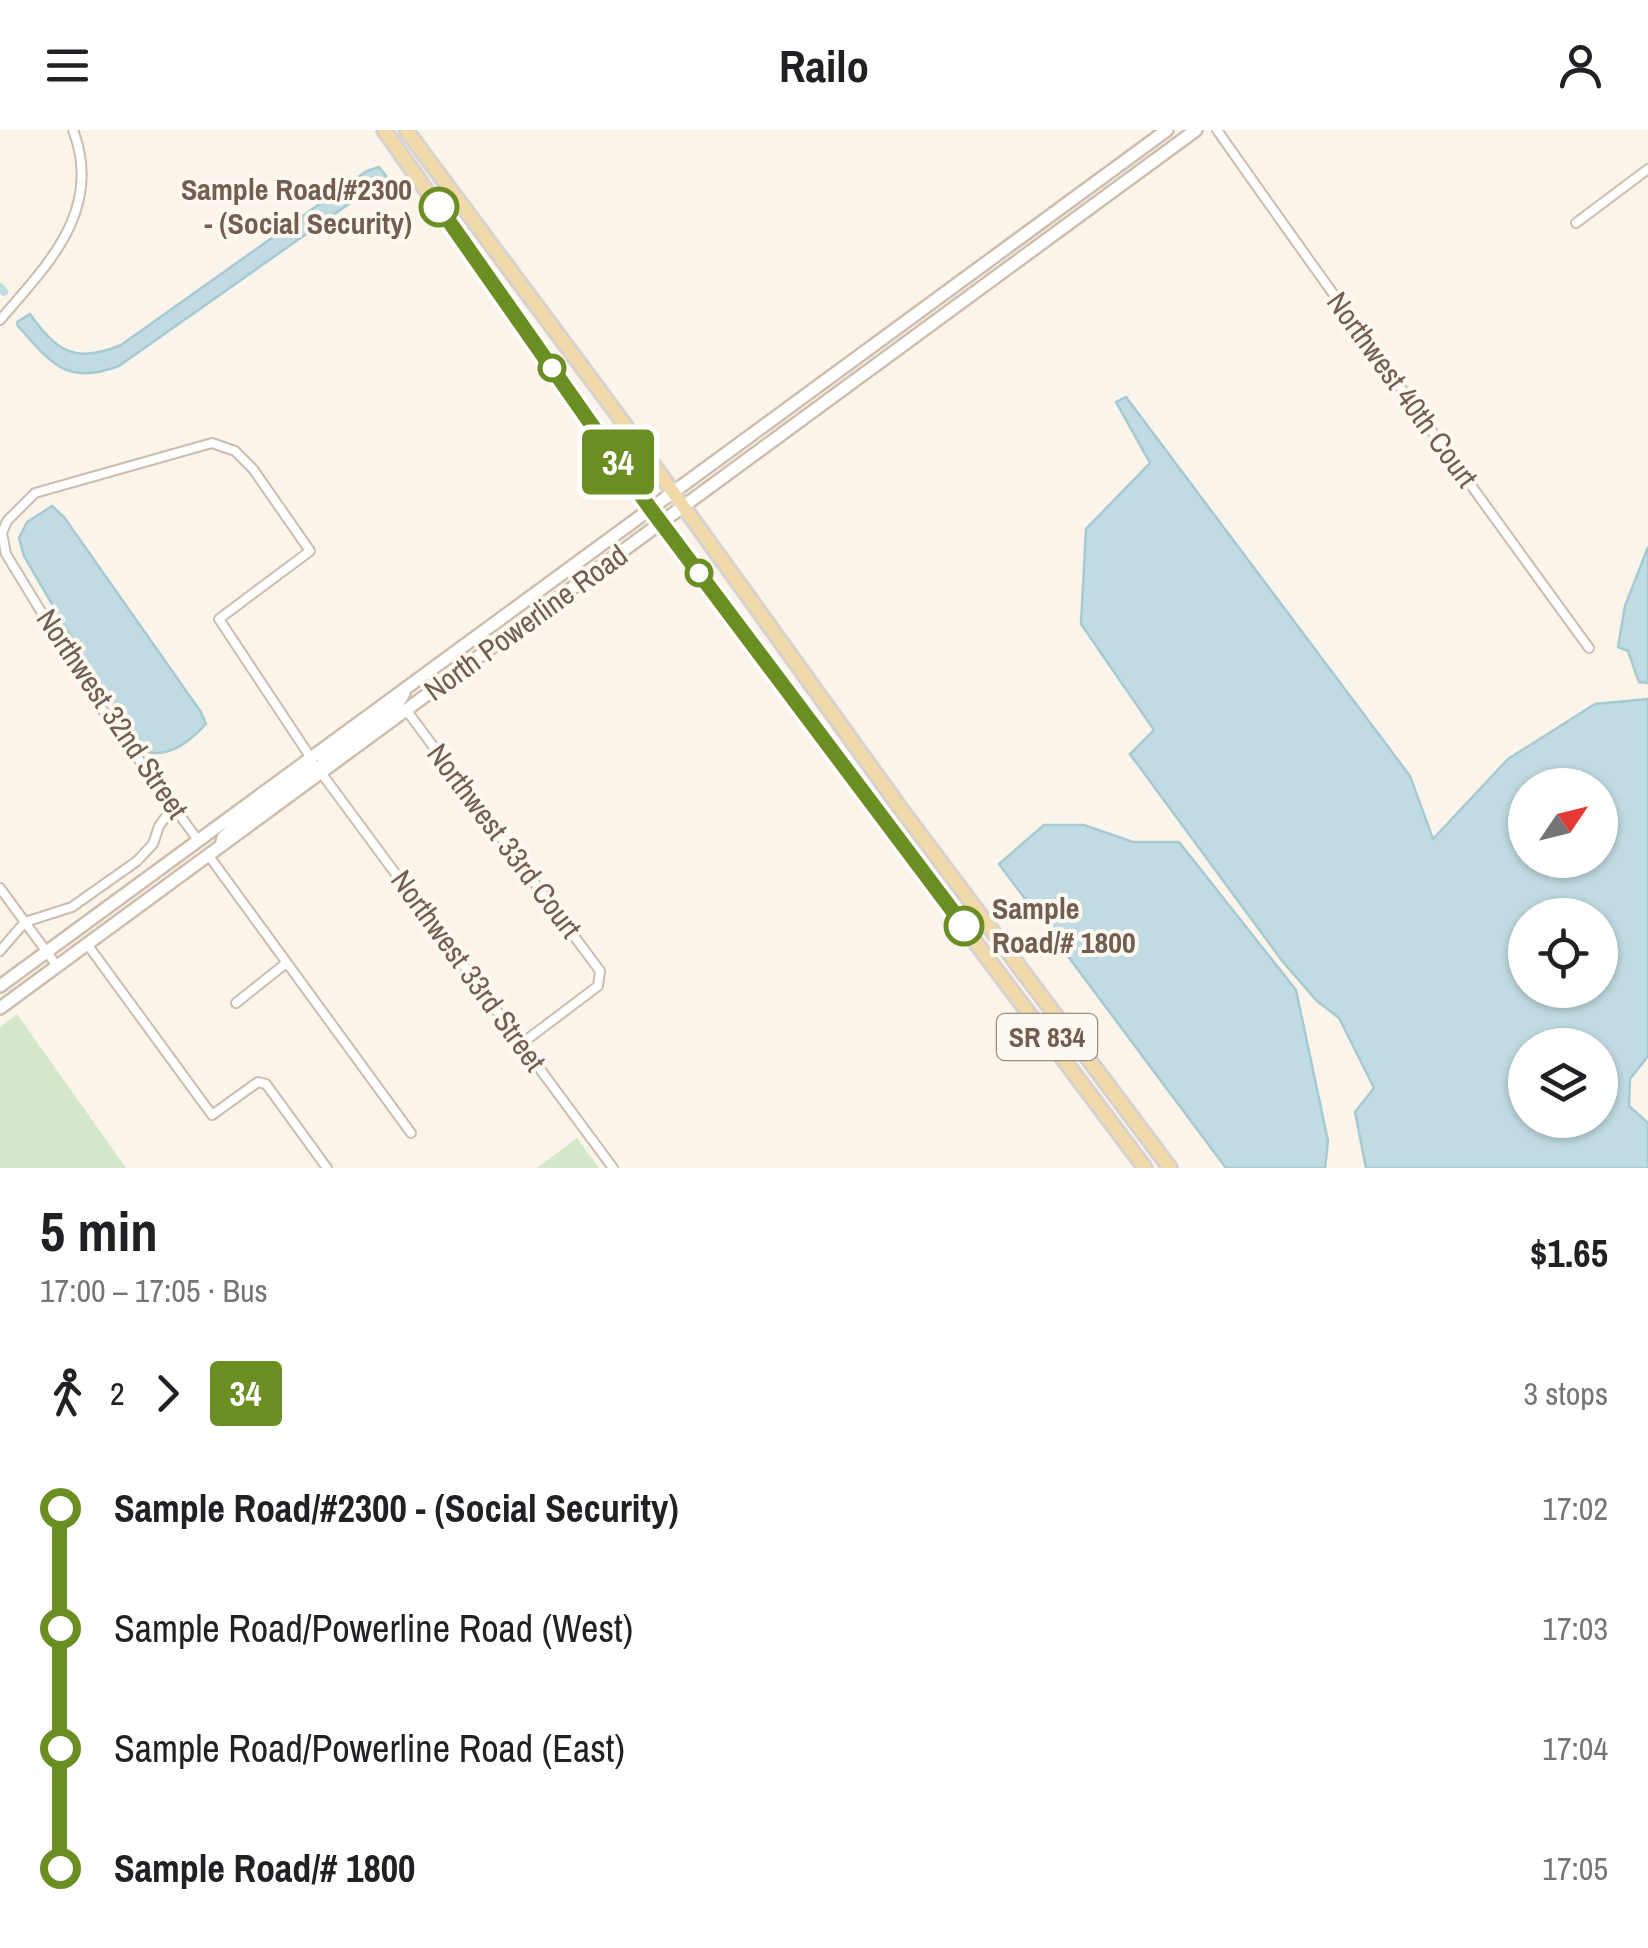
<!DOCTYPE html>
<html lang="en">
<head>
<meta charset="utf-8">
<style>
  body { margin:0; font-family:"Archivo Narrow",sans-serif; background:#f2f2f2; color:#202124; height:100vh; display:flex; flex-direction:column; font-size:38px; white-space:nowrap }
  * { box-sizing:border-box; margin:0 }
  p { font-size:32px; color:#757577 }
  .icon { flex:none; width:55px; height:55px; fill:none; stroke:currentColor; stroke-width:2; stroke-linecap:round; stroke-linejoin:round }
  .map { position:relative; height:1038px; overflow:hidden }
  .side { display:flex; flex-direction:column; background:#fff; flex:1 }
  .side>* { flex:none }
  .badge { padding:0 20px; border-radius:8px; font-size:35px; line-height:65px }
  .needle { width:65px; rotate:55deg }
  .buttons { position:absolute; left:1508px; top:638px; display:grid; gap:20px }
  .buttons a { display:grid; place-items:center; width:110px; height:110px; border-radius:50%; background:#fff; box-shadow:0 2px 8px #0004; font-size:50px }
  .map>.badge { position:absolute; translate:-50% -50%; box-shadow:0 0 0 5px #fff }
  .legs { display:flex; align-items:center; gap:15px; height:110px; padding:0 40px; font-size:32px }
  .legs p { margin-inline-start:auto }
  .overview { display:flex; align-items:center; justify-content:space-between; height:170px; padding:0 40px }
  h1 { font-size:55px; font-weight:700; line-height:75px }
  ul { padding:0 40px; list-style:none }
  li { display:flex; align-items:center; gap:35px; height:120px; font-size:38px }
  li i { display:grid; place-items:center; width:15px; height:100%; margin:0 12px; background:currentColor }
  li i::after { content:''; width:25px; height:25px; margin:-12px; border:8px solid; border-radius:50%; background:#fff }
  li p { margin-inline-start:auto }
  li:first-child i { background:linear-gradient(#0000 50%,currentColor 0) }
  li:last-child i { background:linear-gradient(currentColor 50%,#0000 0) }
  header { display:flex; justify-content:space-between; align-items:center; height:130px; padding:0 40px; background:#fff; font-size:45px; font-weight:700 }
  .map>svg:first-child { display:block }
  .green { fill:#d4e7c9 }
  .water { fill:#c0dbe2; stroke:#a7cad2; stroke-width:2.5; fill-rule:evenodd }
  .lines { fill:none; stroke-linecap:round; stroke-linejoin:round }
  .canal { stroke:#c0dbe2; stroke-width:8 }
  .minor-casing { stroke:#cbbdb0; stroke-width:12 }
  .secondary-casing { stroke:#cdbeae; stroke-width:16 }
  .primary-casing { stroke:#d8d2ce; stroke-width:18 }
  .minor { stroke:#fff; stroke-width:8 }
  .secondary { stroke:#fff; stroke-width:11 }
  .primary { stroke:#f1daaa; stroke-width:12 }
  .line-1-casing { stroke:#fff; stroke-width:22 }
  .line-1 { stroke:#6b8e23; stroke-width:15 }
  .stop-1-dot { fill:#fff; stroke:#6b8e23; stroke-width:5 }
  .labels { text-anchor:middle; stroke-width:8; stroke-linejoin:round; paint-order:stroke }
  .shield { fill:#fdf8f0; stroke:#9c8c80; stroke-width:2.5 }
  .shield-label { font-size:28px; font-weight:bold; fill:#725d50 }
  .stop-label { font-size:30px; font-weight:bold; fill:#725d50; stroke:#fdf8f0; text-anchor:end }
  .street-label { font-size:30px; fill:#725d50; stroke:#fdf8f0 }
</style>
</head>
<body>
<header><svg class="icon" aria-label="menu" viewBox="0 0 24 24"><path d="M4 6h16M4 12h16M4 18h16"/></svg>Railo<svg class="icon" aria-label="person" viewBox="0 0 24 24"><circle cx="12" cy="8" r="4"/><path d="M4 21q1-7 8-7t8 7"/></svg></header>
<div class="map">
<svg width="1648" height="1038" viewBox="0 0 1648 1038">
  <rect width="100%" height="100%" fill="#faf4ea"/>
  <path class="green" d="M17 884 126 1038H0V897Z
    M577 1008 599 1038H537Z"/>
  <path class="water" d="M379 37 387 47 119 236C66 256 51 233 18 196L17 192 30 184C57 222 76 234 121 215L345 56 367 41Z
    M1126 267 1410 646 1433 709 1508 629 1595 574 1648 569V926L1630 949 1629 976 1648 993V1038H1366L1355 982 1374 958 1339 888 1317 871 1283 832 1130 624 1154 600 1081 494 1086 399 1150 333 1116 272ZM1525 655H1600V730H1525ZM1525 785H1600V860H1525ZM1525 915H1600V990H1525Z
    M52 376 64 387 201 582 206 594C191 610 172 627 148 622L98 553 24 426 19 408 27 392Z
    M1648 417V553L1639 552 1628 521 1618 517 1625 476Z
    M1044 695H1084L1133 712H1179L1296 860 1328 1011 1325 1038H1226L999 734Z"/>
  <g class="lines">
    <path class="canal" d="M0 157 4 162"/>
    <g class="minor-casing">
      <path id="minor" d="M1217 0C1339 174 1464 346 1589 518
        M1576 93 1648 39
        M0 190C47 135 104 80 73 0
        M407 581 600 841 598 856 521 914
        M322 644 613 1038
        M198 710 93 567 6 424 2 403 7 391 35 363 212 313 235 321 253 339 310 421 219 489 311 628
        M209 726 411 1003
        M0 758 57 836
        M87 814 212 985 258 952 266 954 327 1038
        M0 821 25 792 72 777 137 731 153 714 159 696 173 677
        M236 873 285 834"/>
    </g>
    <g class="secondary-casing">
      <path id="secondary" d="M322 644 321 636C339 604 389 596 404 563
        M221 716 223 708 233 698 308 642 312 637 311 628
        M0 856 1167 0
        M0 878 1196 0"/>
    </g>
    <g class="primary-casing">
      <path id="primary" d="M384 0 650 379 1145 1038
        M406 0 614 280 901 679 1170 1038"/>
    </g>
    <use href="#minor" class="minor"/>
    <use href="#secondary" class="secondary"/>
    <use href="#primary" class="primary"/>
  </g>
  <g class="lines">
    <g class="line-1-casing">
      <path id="line-1" d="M439 77 650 378 964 796"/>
    </g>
    <use href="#line-1" class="line-1"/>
  </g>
  <g class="stop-1-dot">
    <circle cx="439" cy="77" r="18"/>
    <circle cx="552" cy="238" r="12"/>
    <circle cx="699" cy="443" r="12"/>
    <circle cx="964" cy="796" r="18"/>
  </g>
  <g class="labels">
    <rect class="shield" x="997" y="884" width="100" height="46" rx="8"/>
    <g class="shield-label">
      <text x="1047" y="917">SR 834</text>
    </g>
    <g class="stop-label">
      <text x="412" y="70">Sample Road/#2300<tspan x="412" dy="34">- (Social Security)</tspan></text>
      <text x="992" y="789" text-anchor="start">Sample<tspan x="992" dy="34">Road/# 1800</tspan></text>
    </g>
    <g class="street-label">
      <text transform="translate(1402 260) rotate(54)" y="10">Northwest 40th Court</text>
      <text transform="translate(526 493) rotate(-36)" y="10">North Powerline Road</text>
      <text transform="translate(112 584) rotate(56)" y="10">Northwest 32nd Street</text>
      <text transform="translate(504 711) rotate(53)" y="10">Northwest 33rd Court</text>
      <text transform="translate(468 841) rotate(54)" y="10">Northwest 33rd Street</text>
    </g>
  </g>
</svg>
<div class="buttons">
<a><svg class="needle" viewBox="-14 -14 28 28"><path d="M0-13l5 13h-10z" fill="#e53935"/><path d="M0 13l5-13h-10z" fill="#757577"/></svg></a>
<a><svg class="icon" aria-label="locate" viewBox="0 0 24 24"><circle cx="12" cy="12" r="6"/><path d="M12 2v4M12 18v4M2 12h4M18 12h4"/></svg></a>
<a><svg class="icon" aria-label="layers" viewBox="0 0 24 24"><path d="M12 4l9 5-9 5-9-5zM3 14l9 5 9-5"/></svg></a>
</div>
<b class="badge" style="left:618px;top:332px;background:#6b8e23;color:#fff">34</b>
</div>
<section class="side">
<div class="overview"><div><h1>5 min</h1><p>17:00 – 17:05 · Bus</p></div><b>$1.65</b></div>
<div class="legs"><svg class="icon" aria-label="walk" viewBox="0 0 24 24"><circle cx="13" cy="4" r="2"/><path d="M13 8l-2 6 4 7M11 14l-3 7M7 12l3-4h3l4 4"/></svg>2<svg class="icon" aria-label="forward" viewBox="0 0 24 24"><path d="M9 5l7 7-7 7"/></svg><b class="badge" style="background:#6b8e23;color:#fff">34</b><p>3 stops</p></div>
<ul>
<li><i style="color:#6b8e23"></i><b>Sample Road/#2300 - (Social Security)</b><p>17:02</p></li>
<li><i style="color:#6b8e23"></i><span>Sample Road/Powerline Road (West)</span><p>17:03</p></li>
<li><i style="color:#6b8e23"></i><span>Sample Road/Powerline Road (East)</span><p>17:04</p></li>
<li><i style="color:#6b8e23"></i><b>Sample Road/# 1800</b><p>17:05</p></li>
</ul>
</section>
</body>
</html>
